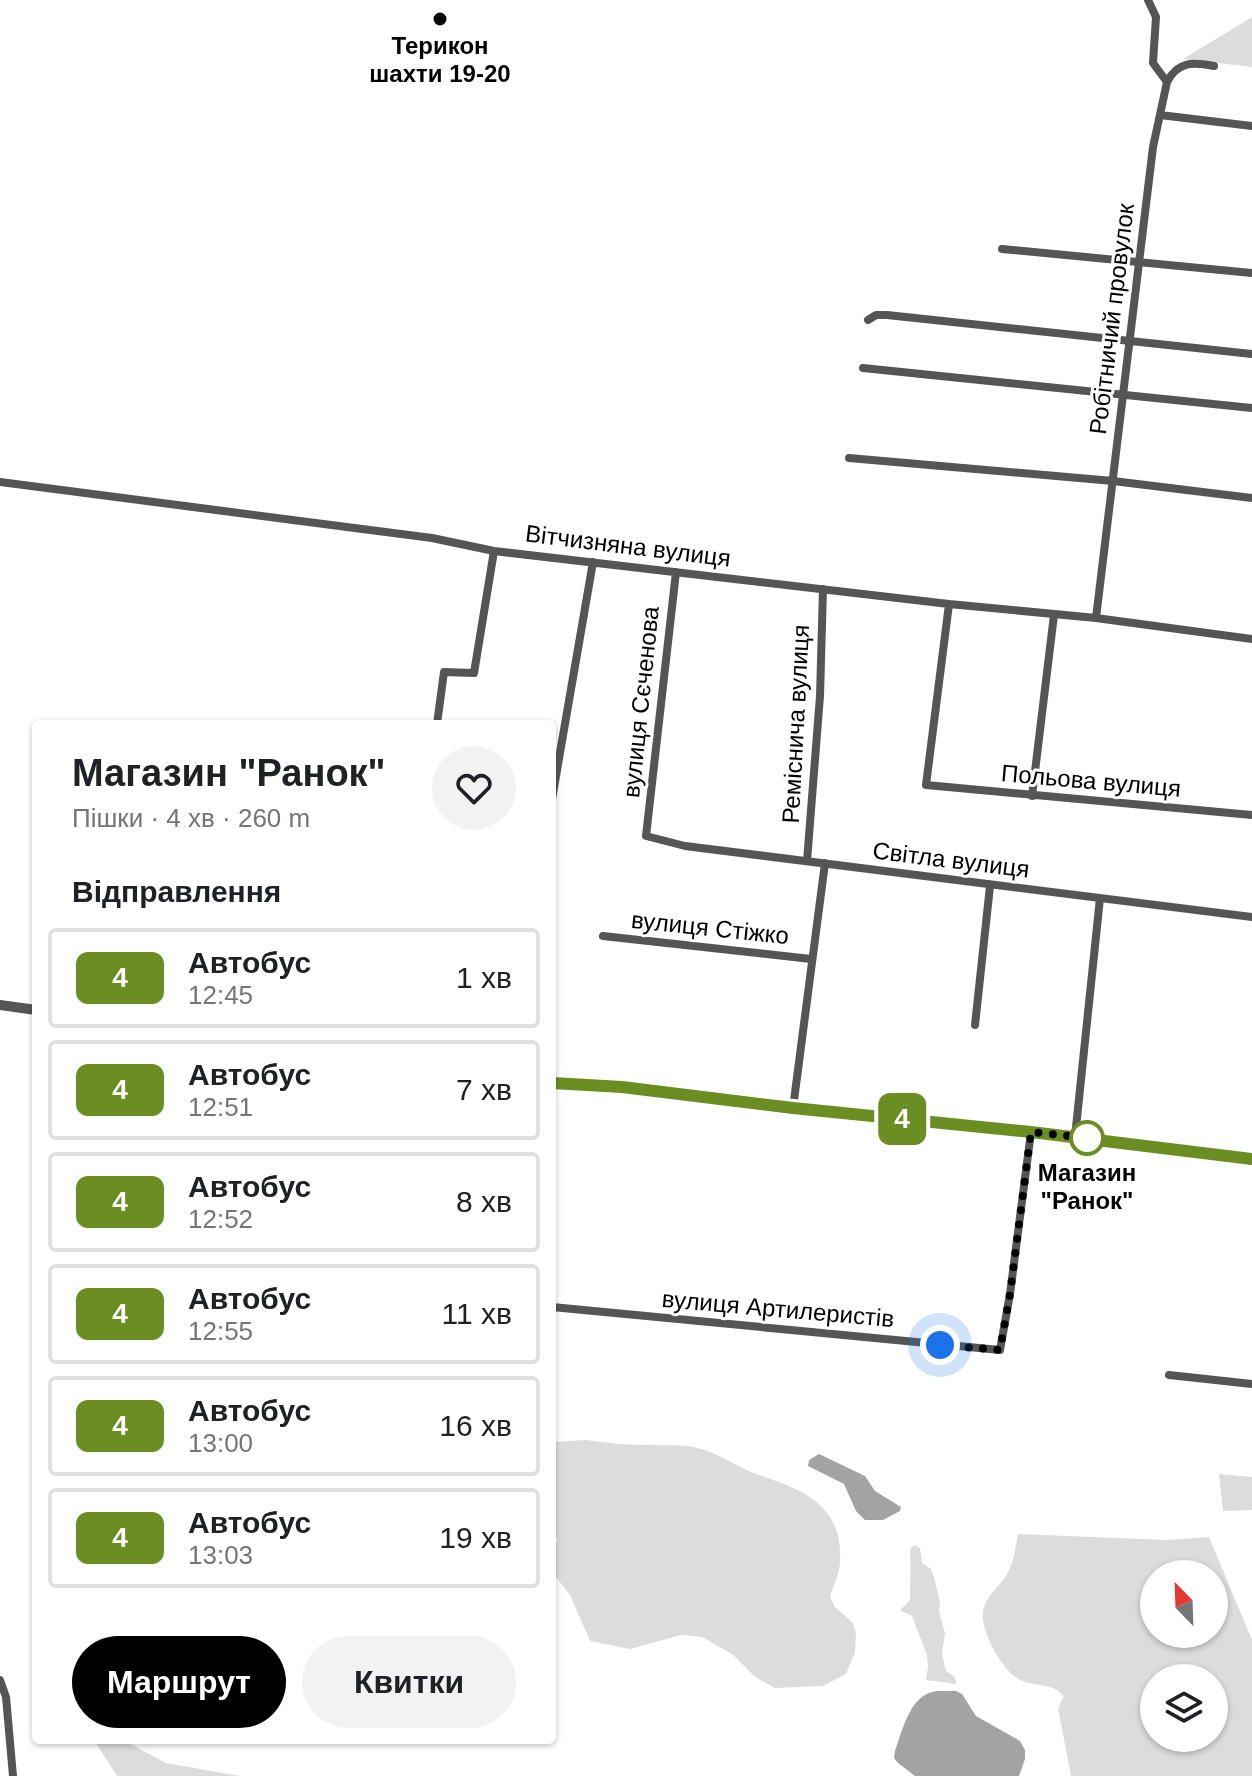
<!DOCTYPE html>
<html lang="uk">
<head>
<meta charset="utf-8">
<style>
  body { margin:0; font-family:Arial,sans-serif; background:#f2f2f2; color:#202124; height:100vh; display:flex; flex-direction:column; font-size:30px; white-space:nowrap }
  * { box-sizing:border-box; margin:0 }
  p { font-size:26px; color:#757577 }
  .icon { flex:none; width:44px; height:44px; fill:none; stroke:currentColor; stroke-width:2; stroke-linecap:round; stroke-linejoin:round }
  .map { position:relative; flex:1; overflow:hidden }
  .side { position:absolute; left:32px; top:720px; width:524px; height:1024px; display:flex; flex-direction:column; background:#fff; border-radius:8px; box-shadow:0 2px 6px #0004 }
  .side>* { flex:none }
  .badge { padding:0 16px; border-radius:12px; font-size:28px; line-height:52px }
  .needle { width:52px; rotate:337deg }
  .tools { position:absolute; left:1140px; top:1560px; display:grid; gap:16px }
  .tools a { display:grid; place-items:center; width:88px; height:88px; border-radius:50%; background:#fff; box-shadow:0 2px 6px #0004; font-size:40px }
  .you { position:absolute; width:40px; height:40px; margin:-20px; border:6px solid #fff; border-radius:50%; background:#1a73e8; box-shadow:0 0 0 12px #1a73e833 }
  .map>.badge { position:absolute; translate:-50% -50%; box-shadow:0 0 0 4px #fff }
  h2 { padding:0 40px; font-size:30px; line-height:72px }
  .round { display:grid; place-items:center; flex:none; width:84px; height:84px; border-radius:42px; background:#f2f2f2 }
  .head { display:flex; align-items:center; justify-content:space-between; height:136px; padding:0 40px }
  h1 { font-size:38px; font-weight:700; line-height:60px }
  .button { display:flex; gap:16px; margin-top:auto; padding:16px 40px }
  .button a { flex:1; height:92px; border-radius:48px; background:#000; color:#fff; font-size:32px; font-weight:700; line-height:92px; text-align:center }
  .button a+a { background:#f2f2f2; color:#202124 }
  ul { padding:0; list-style:none }
  li { display:flex; align-items:center; gap:24px; height:100px; margin:0 16px 12px; padding:0 24px; border:4px solid #e0e0e0; border-radius:8px }
  li div { flex:1 }
  li b { display:block; font-size:30px }
  li em { font-style:normal }
  li .badge { min-width:88px; font-weight:700; text-align:center }
  .map>svg:first-child { display:block }
  .green { fill:#dcdcdc; fill-rule:evenodd }
  .water { fill:#a3a3a3 }
  .lines { fill:none; stroke-linecap:round; stroke-linejoin:round }
  .minor { stroke:#555; stroke-width:8 }
  .tertiary { stroke:#555; stroke-width:10 }
  .line-casing { stroke:#fff; stroke-width:18 }
  .line { stroke:#6b8e23; stroke-width:12 }
  .walk { stroke:#000; stroke-width:8; stroke-dasharray:0 14.4 }
  .poi-dot { fill:#000; stroke:#fff; stroke-width:3 }
  .stop-dot { fill:#fff; stroke:#6b8e23; stroke-width:4 }
  .labels { text-anchor:middle; stroke-width:6; stroke-linejoin:round; paint-order:stroke }
  .poi-label { font-size:24px; font-weight:bold; fill:#000; stroke:#fff }
  .street-label { font-size:24px; fill:#000; stroke:#fff }
  .stop-label { font-size:24px; font-weight:bold; fill:#000; stroke:#fff }
</style>
</head>
<body>
<div class="map">
<svg width="1252" height="1776" viewBox="0 0 1252 1776">
  <rect width="100%" height="100%" fill="#fff"/>
  <path class="green" d="M1252 17V67L1183 59Z
    M586 1440C607 1443 627 1445 648 1445 664 1446 682 1444 697 1448 720 1453 738 1468 759 1475 804 1490 843 1506 840 1561 840 1573 833 1586 830 1597L835 1607 853 1623 856 1633 855 1652 846 1674 823 1686 775 1688 755 1677 732 1654 702 1637 681 1635 630 1649 590 1641 570 1595 552 1572V1550L558 1540 552 1538V1442Z
    M1219 1474 1252 1477V1510L1223 1511Z
    M1018 1534 1167 1540 1209 1537 1252 1640V1776H1071L1058 1708 1064 1696C1051 1681 1032 1688 1017 1678 1001 1668 977 1626 984 1607 988 1594 999 1587 1006 1576 1014 1563 1015 1548 1018 1534ZM1154 1574H1214V1634H1154ZM1154 1678H1214V1738H1154Z
    M914 1545 920 1548 922 1563 931 1569 934 1577 940 1603 939 1611 945 1633 942 1654 946 1671 955 1677 956 1684 926 1680 928 1667 927 1655 912 1616 900 1610 910 1600C910 1584 911 1565 910 1550Z
    M94 1740H123L166 1763 240 1776H117Z"/>
  <path class="water" d="M819 1454 865 1476 875 1491 901 1507 900 1511 883 1520H865L856 1511 844 1484 808 1466 809 1460Z
    M937 1691H956L962 1694 976 1716 1020 1741 1025 1750V1759L1019 1776H915L898 1763 894 1758 895 1751C903 1729 910 1694 937 1691Z"/>
  <g class="lines">
    <path class="minor" d="M1148 0 1156 17 1153 63 1167 82
      M1160 115 1252 126
      M1002 249 1252 273
      M868 320 876 315H887L1252 354
      M863 368 1252 408
      M849 458 1113 481 1252 498
      M0 482 432 538 494 551 949 604 1096 618 1252 639
      M676 572 646 836 685 846 1252 917
      M949 604 926 785 1252 815
      M1096 618 1153 147 1167 82C1178 61 1193 62 1214 66
      M437 724 444 672 474 673 494 551
      M1032 796 1054 615
      M552 799 593 562
      M807 861 820 696 823 589
      M603 936 811 959
      M975 1025 990 886
      M793 1108 825 863
      M1075 1137 1100 898
      M552 1307 1000 1350 1010 1294 1031 1132
      M1169 1375 1252 1384
      M0 1680 6 1697 13 1776"/>
    <path class="tertiary" d="M0 1005 36 1010
      M552 1083 622 1087 793 1108 1031 1132 1252 1159"/>
  </g>
  <g class="lines">
    <g class="line-casing">
      <path id="line" d="M552 1083 622 1087 793 1108 1031 1132 1252 1159"/>
    </g>
    <use href="#line" class="line"/>
    <path class="walk" d="M940 1345 1000 1350 1010 1294 1031 1132 1087 1138"/>
  </g>
  <circle class="poi-dot" cx="440" cy="19" r="8"/>
  <circle class="stop-dot" cx="1087" cy="1138" r="16"/>
  <g class="labels">
    <g class="poi-label">
      <text x="440" y="54">Терикон<tspan x="440" dy="28">шахти 19-20</tspan></text>
    </g>
    <g class="street-label">
      <text transform="translate(1112 319) rotate(-83)" y="8">Робітничий провулок</text>
      <text transform="translate(628 546) rotate(7)" y="8">Вітчизняна вулиця</text>
      <text transform="translate(641 702) rotate(-84)" y="8">вулиця Сєченова</text>
      <text transform="translate(796 724) rotate(-87)" y="8">Реміснича вулиця</text>
      <text transform="translate(1091 781) rotate(5)" y="8">Польова вулиця</text>
      <text transform="translate(951 860) rotate(7)" y="8">Світла вулиця</text>
      <text transform="translate(710 928) rotate(6)" y="8">вулиця Стіжко</text>
      <text transform="translate(778 1309) rotate(5)" y="8">вулиця Артилеристів</text>
    </g>
    <g class="stop-label">
      <text x="1087" y="1181">Магазин<tspan x="1087" dy="28">"Ранок"</tspan></text>
    </g>
  </g>
</svg>
<div class="tools">
<a><svg class="needle" viewBox="-14 -14 28 28"><path d="M0-13l5 13h-10z" fill="#e53935"/><path d="M0 13l5-13h-10z" fill="#757577"/></svg></a>
<a><svg class="icon" aria-label="layers" viewBox="0 0 24 24"><path d="M12 4l9 5-9 5-9-5zM3 14l9 5 9-5"/></svg></a>
</div>
<div class="you" style="left:940px;top:1345px"></div>
<b class="badge" style="left:902px;top:1119px;background:#6b8e23;color:#fff">4</b>
<section class="side">
<div class="head"><div><h1>Магазин &quot;Ранок&quot;</h1><p>Пішки · 4 хв · 260 m</p></div><a class="round"><svg class="icon" aria-label="heart" viewBox="0 0 24 24"><path d="M12 20l-8-8c-3-5 5-10 8-4 3-6 11-1 8 4z"/></svg></a></div>
<h2>Відправлення</h2>
<ul>
<li><span class="badge" style="background:#6b8e23;color:#fff">4</span><div><b>Автобус</b><p>12:45</p></div><em>1 хв</em></li>
<li><span class="badge" style="background:#6b8e23;color:#fff">4</span><div><b>Автобус</b><p>12:51</p></div><em>7 хв</em></li>
<li><span class="badge" style="background:#6b8e23;color:#fff">4</span><div><b>Автобус</b><p>12:52</p></div><em>8 хв</em></li>
<li><span class="badge" style="background:#6b8e23;color:#fff">4</span><div><b>Автобус</b><p>12:55</p></div><em>11 хв</em></li>
<li><span class="badge" style="background:#6b8e23;color:#fff">4</span><div><b>Автобус</b><p>13:00</p></div><em>16 хв</em></li>
<li><span class="badge" style="background:#6b8e23;color:#fff">4</span><div><b>Автобус</b><p>13:03</p></div><em>19 хв</em></li>
</ul>
<div class="button"><a>Маршрут</a><a>Квитки</a></div>
</section>
</div>
</body>
</html>
